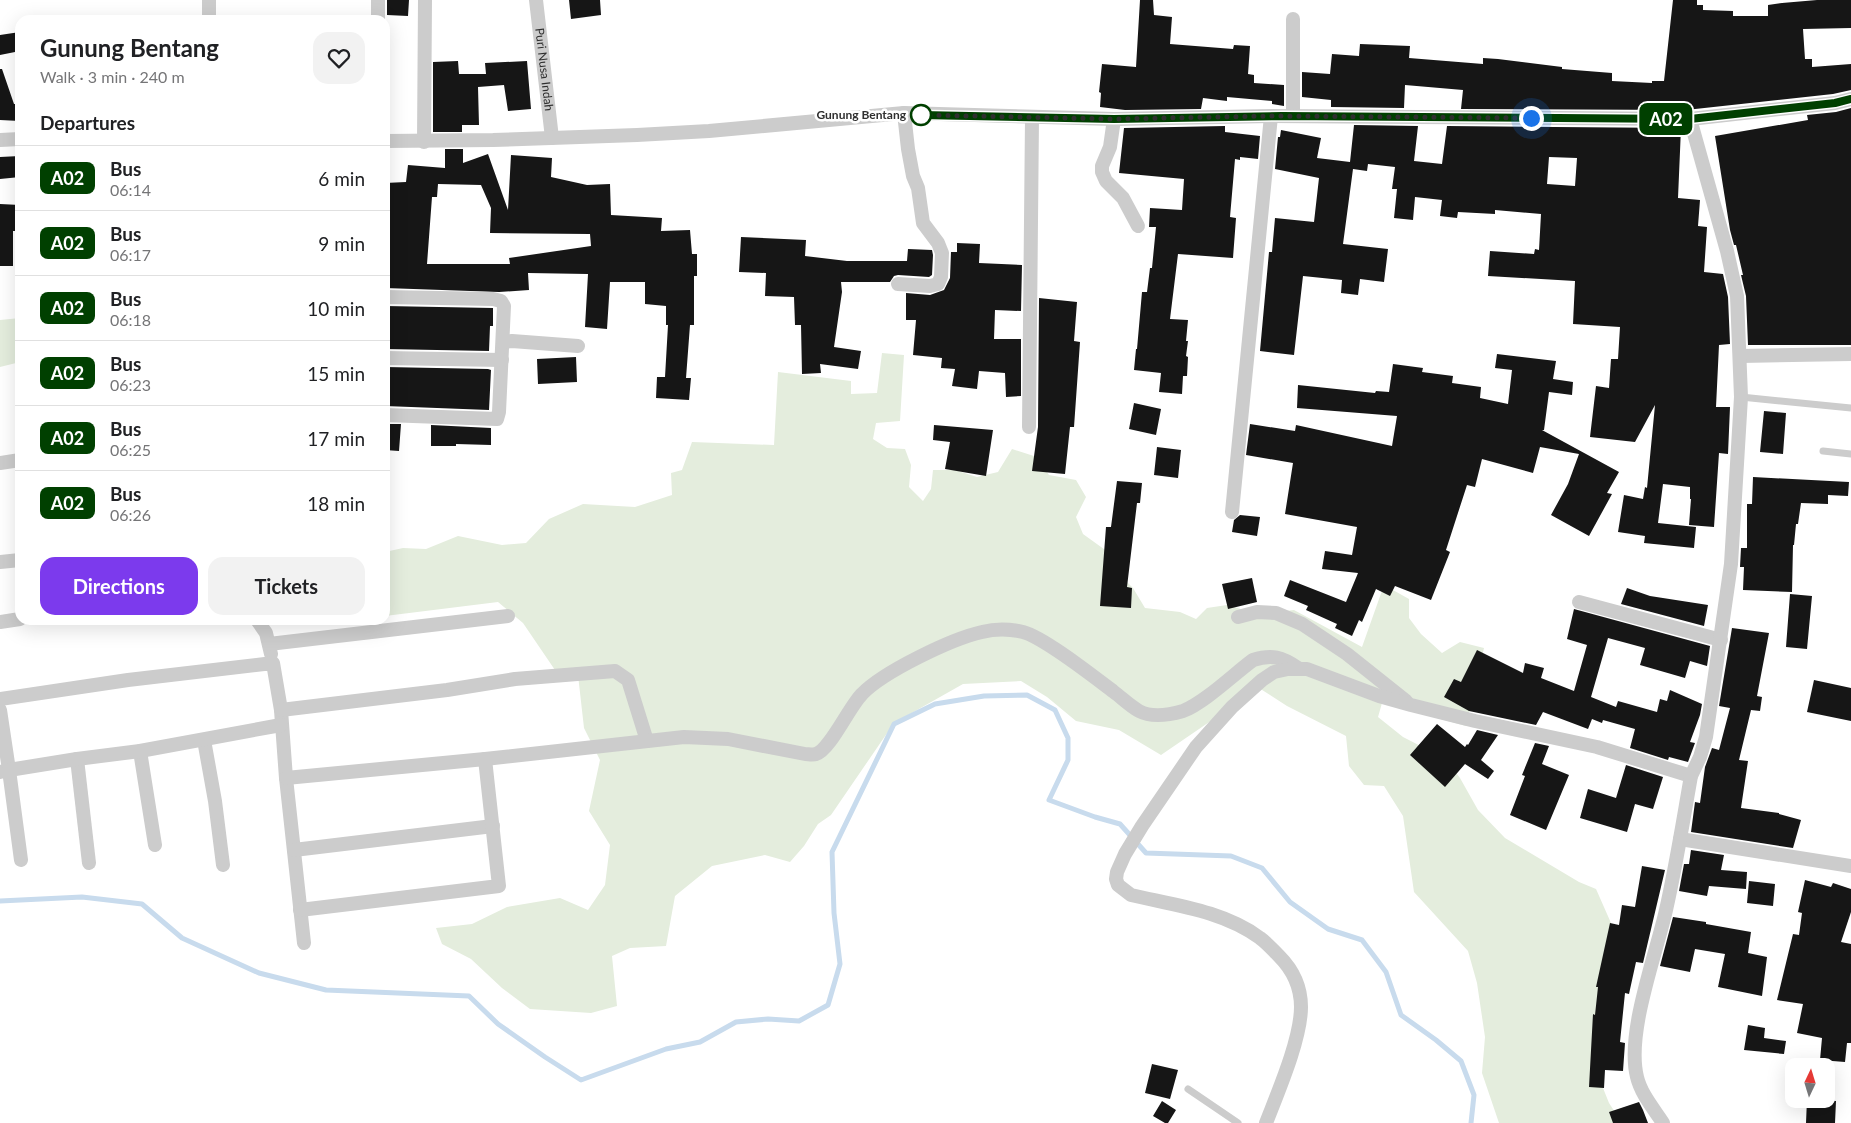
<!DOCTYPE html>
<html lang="en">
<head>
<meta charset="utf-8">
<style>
  body { margin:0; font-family:Lato,sans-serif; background:#f2f2f2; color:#202124; height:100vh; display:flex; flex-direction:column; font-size:19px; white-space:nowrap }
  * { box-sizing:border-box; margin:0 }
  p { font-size:16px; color:#757577 }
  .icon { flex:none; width:28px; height:28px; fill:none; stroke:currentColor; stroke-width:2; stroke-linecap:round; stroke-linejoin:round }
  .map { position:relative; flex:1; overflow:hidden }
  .panel { position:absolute; left:15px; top:15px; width:375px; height:610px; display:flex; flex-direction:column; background:#fff; border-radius:15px; box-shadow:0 5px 20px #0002 }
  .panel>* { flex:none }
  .badge { padding:0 10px; border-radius:8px; font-size:18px; line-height:32px }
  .needle { width:32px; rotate:4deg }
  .fabs { position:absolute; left:1785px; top:1058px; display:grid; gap:10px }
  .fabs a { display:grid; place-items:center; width:50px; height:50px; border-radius:10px; background:#fff; box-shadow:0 5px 20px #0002; font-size:25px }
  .you { position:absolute; width:25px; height:25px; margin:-12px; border:4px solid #fff; border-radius:50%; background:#1a73e8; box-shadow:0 0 0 8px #1a73e833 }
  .map>.badge { position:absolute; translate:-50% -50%; box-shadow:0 0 0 2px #fff }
  h2 { padding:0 25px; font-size:19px; line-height:45px }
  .round { display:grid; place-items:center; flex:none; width:52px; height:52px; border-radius:15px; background:#f2f2f2 }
  .headline { display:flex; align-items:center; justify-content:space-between; height:85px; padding:0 25px }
  h1 { font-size:24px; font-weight:700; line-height:38px }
  .primary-button { display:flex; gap:10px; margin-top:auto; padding:10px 25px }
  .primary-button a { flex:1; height:58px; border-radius:15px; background:#7c3aed; color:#fff; font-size:20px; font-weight:700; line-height:58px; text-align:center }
  .primary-button a+a { background:#f2f2f2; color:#202124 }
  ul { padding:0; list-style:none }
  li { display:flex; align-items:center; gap:15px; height:65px; padding:0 25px; border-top:1px solid #e0e0e0 }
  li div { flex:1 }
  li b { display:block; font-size:19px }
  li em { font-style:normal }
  li .badge { min-width:55px; font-weight:700; text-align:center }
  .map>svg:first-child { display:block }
  .green { fill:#e4eddd }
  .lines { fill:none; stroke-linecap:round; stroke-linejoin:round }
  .stream { stroke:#c8dbed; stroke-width:5 }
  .building { fill:#161616; fill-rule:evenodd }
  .service { stroke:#ccc; stroke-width:7 }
  .minor { stroke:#ccc; stroke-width:14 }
  .line-casing { stroke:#fff; stroke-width:11 }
  .line { stroke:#004000; stroke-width:8 }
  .walk { stroke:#2f2f2f; stroke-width:5; stroke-dasharray:0 9 }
  .stop-dot { fill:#fff; stroke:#004000; stroke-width:2.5 }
  .labels { text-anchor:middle; stroke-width:5; stroke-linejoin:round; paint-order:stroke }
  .street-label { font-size:12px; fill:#2f2f2f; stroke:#fff }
  .stop-label { font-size:12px; font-weight:bold; fill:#2f2f2f; stroke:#fff; text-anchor:end }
</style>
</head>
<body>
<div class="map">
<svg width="1851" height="1123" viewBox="0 0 1851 1123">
  <rect width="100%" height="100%" fill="#fff"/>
  <path class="green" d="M20 318V362L0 367V320Z
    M882 353 904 355 900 421 876 423 873 439 887 448 905 449 911 465 909 487 923 501 931 489 933 470H955L977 477 998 472 1012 449 1037 457 1049 475 1076 480 1086 497 1076 517 1083 534 1108 552 1122 577 1133 588 1145 608 1180 612 1196 619 1207 608 1227 605 1258 614 1294 610 1362 647 1384 585 1409 599V618L1421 634 1442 653 1460 642 1484 648 1466 726 1382 703 1378 717 1403 737 1446 759 1460 778 1478 810 1505 838 1579 882 1596 889 1611 923 1593 1063 1609 1103 1622 1123H1499L1482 1073 1485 1037 1477 983 1468 951 1414 892 1403 816 1384 786 1364 785 1349 766 1346 736 1287 706 1259 688 1161 755 1119 730 1076 721 1047 697 1021 681 963 684 894 723 831 815 818 824 804 846 790 862 765 855 712 866 675 896 666 946 630 948 612 956 617 1006 591 1013 530 1009 502 988 471 959 442 944 436 928 472 924 507 907 560 898 588 910 605 885 610 845 589 811 600 760 584 728 578 675 557 673 523 623 498 602 385 616V552L403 548 426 549 458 536 502 545 526 543 549 519 583 504 635 507 672 495 671 473 682 470 692 442 774 445 778 372 851 381V394L877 393Z"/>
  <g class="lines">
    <path class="stream" d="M0 901 82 897 142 904 182 938 259 973 326 990 469 996 498 1024 545 1057 581 1080 666 1049 700 1042 736 1022 768 1019 799 1021 828 1005 840 964 834 913 832 852 894 724 935 704 984 696 1027 695 1055 710 1068 738V760L1049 800 1095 817 1120 824 1146 853 1231 856 1262 868 1290 902 1328 929 1362 940 1386 972 1401 1015 1436 1040 1461 1061 1474 1095 1471 1123"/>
  </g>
  <path class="building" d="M387 0H409L408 16 387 15Z
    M569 0H600L601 15 571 19Z
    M1140 0H1153L1154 15 1172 17 1170 44 1233 49 1234 45 1250 46 1248 74 1254 75V83L1284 85V106L1272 104V101L1227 97V101L1203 98 1201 109 1125 110 1100 107 1101 93 1099 92 1102 64 1136 67Z
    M1673 0H1697V5H1703V10L1733 11V16H1768V5L1782 3 1817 0H1851V28L1803 29 1805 59H1812V67L1851 64V90L1833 94 1686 110 1461 109 1463 90 1405 85 1404 108 1331 107V100L1302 97V72L1330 74 1332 54 1359 56 1360 44 1410 46 1409 58 1483 64V58L1498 59 1562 67V69L1612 73V81L1652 83V81H1664Z
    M20 32V51L0 55V35Z
    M458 61 459 74H486L485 63 527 61 531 109 508 111 504 85 478 87 479 125H462V132H433V62Z
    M0 69H2L14 104H20V121L0 120Z
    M1851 108V345H1748L1746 296 1741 275H1743L1736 245H1734L1730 230 1715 136 1808 120 1807 115 1836 112Z
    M1354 125 1418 126 1414 161 1442 164 1447 126 1681 128 1678 198 1700 200 1698 226 1707 227 1704 272 1723 274 1728 297 1730 344 1719 345 1716 407H1730L1728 454 1719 453 1714 527 1689 525 1691 499H1690V487L1663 484 1658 523 1696 527 1694 548 1644 543 1645 536 1618 532 1624 495 1643 499 1645 487 1647 488 1655 405 1635 442 1590 437 1596 386 1609 388 1611 359H1618L1620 327 1573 324 1575 281 1488 276 1490 251 1534 254 1535 249 1539 250 1541 214 1495 210V214L1458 212 1457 218 1440 216 1442 200 1415 197 1413 220 1394 218 1397 189H1392L1395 167 1368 164 1367 171 1353 169 1343 244 1388 249 1384 282 1360 279 1358 295 1341 293 1342 280 1303 276 1294 355 1260 351 1269 252H1272L1275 218 1314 222 1319 178 1275 169 1278 137H1280L1281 130 1321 138 1317 158 1350 162ZM1549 157 1577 158 1575 186 1547 184Z
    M1225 126V132L1260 136 1258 159 1240 157V160L1235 159 1230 217 1236 218 1233 258 1178 254 1170 319 1188 320 1186 341H1188L1186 356 1188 357 1187 376H1183L1182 394 1159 392 1161 373 1134 370 1136 349H1137L1142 292H1147L1150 268H1152L1156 227H1149L1150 208 1182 210 1184 179 1119 173 1124 128Z
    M445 149H463V163L488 154 508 210 511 155 552 158 551 177 587 185 610 184 611 215 662 218 661 231 690 230 692 254H697V276H694V325H690L686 378H691L689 400 656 398 657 377H665L668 325H666V306L645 304V282H610L607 329 585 327 588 274 528 273 529 290 499 292 385 288V183L406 182 408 165 445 168ZM438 184 481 185 491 208 490 233 590 234 591 246 509 258 510 264H427L432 197H437Z
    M20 156V177L0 179V157Z
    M0 204 20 205V231H13V266H0Z
    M741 237 806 240 805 256 847 261H907L908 249 932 250 933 255 932 275 929 277 898 275 894 276 890 282H841L842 292 834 347 861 351 858 369 820 364 821 373 802 374 801 325H795L794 297 765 296 766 273 739 272Z
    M957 243 980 244 979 263 1022 265 1021 311 995 310 994 339H1021V396L1006 397 1005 373 979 371 977 389 952 386 955 369 941 368 942 358 913 355 916 320H906V293L930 295 944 290 950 278 951 252H957Z
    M1039 298 1077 302 1074 341 1080 342 1074 427H1070L1065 474 1032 471 1038 427Z
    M385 306 493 308V326H490L489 351 385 349Z
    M1497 354 1556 361 1553 379 1573 382 1572 395 1549 392 1544 430H1542L1619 472 1607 493 1612 494 1589 536 1551 515 1568 484 1579 454 1540 447 1533 473 1482 459 1475 487 1467 485 1446 550 1450 552 1431 600 1395 586 1390 596 1376 589 1362 622 1359 620 1352 636 1335 628 1337 624 1306 610 1308 606 1284 596 1290 580 1346 602 1358 573 1322 569 1325 551 1352 555 1357 527 1285 514 1293 463 1246 455 1250 424 1295 431 1296 425 1392 446 1397 416 1297 408 1298 385 1375 393 1376 391 1389 392 1393 364 1423 368 1422 372 1453 376 1452 383 1481 387 1480 398 1508 404 1512 370 1495 368Z
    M576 357 577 382 538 384 537 359Z
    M385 367 488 369 491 370 489 410 385 406Z
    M1134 403 1161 409 1156 435 1129 429Z
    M1764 411 1786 413 1783 454 1760 452Z
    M385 424H401L399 451 385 450Z
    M431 425 491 428V445L456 444V446H431Z
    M934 425 993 430 986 476 945 469 950 442 933 440Z
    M1157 447 1181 450 1178 478 1154 475Z
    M1753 477 1849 482 1848 496 1828 495V504L1801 503 1798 524H1796L1794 545H1793L1792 592 1743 590 1744 567H1740L1741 548H1747V504H1752Z
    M1117 481 1142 483 1140 503H1137L1127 587 1132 588 1131 608 1100 606 1106 527H1111Z
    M1240 515 1260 517 1257 536 1232 532 1234 520Z
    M1252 578 1257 602 1228 609 1222 584Z
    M1627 588 1650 596 1708 605 1704 626 1621 604Z
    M1790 594 1812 596 1807 649 1786 647Z
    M1574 609 1710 646 1707 666 1690 661 1685 678 1640 665 1645 648 1608 638 1591 697 1616 707 1618 701 1657 712 1660 699 1667 701 1670 690 1702 704 1700 715 1690 742 1695 743 1688 762 1669 757 1668 760 1630 748 1635 729 1603 720 1602 723 1592 719 1588 729 1543 712 1536 725 1469 711 1444 697 1454 679 1461 682 1477 650 1523 673 1525 663 1544 668 1541 678 1574 691 1587 645 1567 639Z
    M1732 628 1769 633 1757 696 1762 697 1760 711 1751 710 1739 760 1748 761 1741 808 1779 813V814L1801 820 1793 848 1691 832 1695 802 1700 803 1705 767 1712 748 1719 750 1730 708 1719 706Z
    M1814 680 1851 688V721L1807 712Z
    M1437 724 1465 747 1467 744 1468 745 1477 730 1498 735 1481 760 1494 771 1488 779 1465 764 1445 787 1410 755Z
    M1535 743 1549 746 1542 764 1569 775 1546 830 1510 815 1525 776 1522 775Z
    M1626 765 1663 777 1653 809 1635 804 1627 832 1580 818 1588 789 1616 798Z
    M1691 850 1724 855 1721 870 1747 872 1746 889 1709 886 1707 896 1679 891 1684 864H1689Z
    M1642 866 1665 870 1643 963 1636 962 1629 994 1625 993 1620 1042 1625 1043 1623 1071 1605 1070 1604 1088 1589 1087 1593 1014 1595 1015 1598 987H1596L1610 923 1619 925 1622 905 1635 907Z
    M1805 880 1831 887 1833 883 1851 889V912L1841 942 1851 944V1043H1847L1845 1062 1820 1060 1822 1038 1797 1033 1803 1004 1777 1000 1793 934 1799 935 1802 913 1798 912Z
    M1749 881 1775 884 1773 906 1747 903Z
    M1673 917 1706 922V924L1751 932 1748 953 1767 957 1762 996 1718 987 1725 954 1695 949 1690 972 1660 966Z
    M1748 1025 1765 1028 1764 1038 1786 1041 1784 1054 1744 1050Z
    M1152 1064 1178 1070 1170 1099 1145 1093Z
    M1807 1099 1836 1101 1835 1123H1806Z
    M1162 1101 1176 1110 1168 1123H1165L1153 1116Z
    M1639 1102 1643 1110 1648 1123H1613L1609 1112Z"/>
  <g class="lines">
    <path class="service" d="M1741 397 1851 408
      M1823 451 1851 454
      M1188 1089 1238 1123"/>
    <g class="minor">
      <path d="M378 0V20"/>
      <path id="s1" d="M536 0 552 138"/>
      <path d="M1293 19V116"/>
      <path d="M209 20V0"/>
      <path d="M1114 119 1110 147 1102 166V172L1106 181 1123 198 1138 226"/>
      <path d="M0 140 20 139"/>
      <path d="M385 141 493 140 637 135 709 131 904 113 1114 119 1271 116 1690 119 1835 103 1851 99"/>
      <path d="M424 142 425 0"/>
      <path d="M898 284 930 286 938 284 941 277 942 253 938 243 923 223 918 188 913 176 908 149 904 113"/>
      <path d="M385 297 493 299 501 301 504 306 499 412 497 419 385 415"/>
      <path d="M503 342 512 341 578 346"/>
      <path d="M1740 356 1851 354"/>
      <path d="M385 358 502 360"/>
      <path d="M1029 427 1032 118"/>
      <path d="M0 463 20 460"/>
      <path d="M1232 512 1271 116"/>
      <path d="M0 562 20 560"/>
      <path d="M1579 602 1721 640"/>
      <path d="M1238 617 1257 612 1276 613 1302 624 1347 654 1406 701"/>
      <path d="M257 620 266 633 271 654"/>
      <path d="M0 622 20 619"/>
      <path d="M269 644 508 616"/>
      <path d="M0 699 128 680 273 663 281 710 286 778 304 943"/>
      <path d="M0 710 9 770 0 772"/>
      <path d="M281 710 447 690 515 679 615 671 628 680 647 741"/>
      <path d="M204 740 215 801 223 865"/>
      <path d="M140 751 155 845"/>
      <path d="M77 759 89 863"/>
      <path d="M286 778 485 759 684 737 728 739 805 754C808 754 813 755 816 754 830 750 849 707 862 694 883 672 951 639 982 632 994 629 1010 629 1023 632 1045 638 1094 677 1114 692 1122 698 1130 706 1139 711 1152 718 1169 715 1183 711 1204 703 1234 674 1253 660 1272 654 1282 657 1298 668"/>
      <path d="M1680 839 1851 866"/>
      <path d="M294 850 493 826"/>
      <path d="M21 860 9 770 77 759 140 751 281 725"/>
      <path d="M300 910 499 886 485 759"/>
      <path d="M1266 1123C1278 1092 1301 1039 1301 1007 1301 987 1293 970 1279 956 1273 950 1267 943 1260 938 1224 911 1174 905 1131 895L1118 885 1116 879 1117 872 1125 854 1142 826 1196 747 1232 707 1262 680 1274 672 1288 669H1307L1379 696 1411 705 1475 721 1597 747 1691 776"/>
      <path d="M1663 1123C1654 1109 1641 1094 1637 1077 1626 1033 1656 955 1666 910 1676 866 1683 821 1691 776L1700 757 1706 737 1731 564 1741 397 1737 296 1727 251 1690 119"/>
    </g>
  </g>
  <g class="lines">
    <g class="line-casing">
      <path id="line" d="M921 115 1114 119 1282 116 1690 119 1835 103 1851 99"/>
    </g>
    <use href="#line" class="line"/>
    <path class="walk" d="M921 115 1114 119 1271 116 1531 118"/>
  </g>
  <circle class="stop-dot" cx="921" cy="115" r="10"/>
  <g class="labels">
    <g class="street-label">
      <text dy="4" stroke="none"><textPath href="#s1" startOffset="70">Puri Nusa Indah</textPath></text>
    </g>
    <g class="stop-label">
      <text x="906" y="119">Gunung Bentang</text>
    </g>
  </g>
</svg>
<div class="fabs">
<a><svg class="needle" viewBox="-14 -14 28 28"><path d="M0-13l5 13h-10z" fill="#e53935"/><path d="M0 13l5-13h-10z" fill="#757577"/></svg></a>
</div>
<div class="you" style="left:1531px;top:118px"></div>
<b class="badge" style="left:1666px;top:119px;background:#004000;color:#fff">A02</b>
<section class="panel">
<div class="headline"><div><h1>Gunung Bentang</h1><p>Walk · 3 min · 240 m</p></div><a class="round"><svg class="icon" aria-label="heart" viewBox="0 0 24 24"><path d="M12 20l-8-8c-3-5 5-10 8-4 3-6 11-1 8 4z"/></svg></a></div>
<h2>Departures</h2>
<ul>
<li><span class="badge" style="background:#004000;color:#fff">A02</span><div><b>Bus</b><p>06:14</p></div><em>6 min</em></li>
<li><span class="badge" style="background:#004000;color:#fff">A02</span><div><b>Bus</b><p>06:17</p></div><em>9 min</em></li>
<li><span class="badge" style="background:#004000;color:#fff">A02</span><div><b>Bus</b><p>06:18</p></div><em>10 min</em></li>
<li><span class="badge" style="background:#004000;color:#fff">A02</span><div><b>Bus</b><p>06:23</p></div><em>15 min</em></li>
<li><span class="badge" style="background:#004000;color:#fff">A02</span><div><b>Bus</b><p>06:25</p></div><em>17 min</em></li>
<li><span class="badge" style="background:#004000;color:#fff">A02</span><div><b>Bus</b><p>06:26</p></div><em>18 min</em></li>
</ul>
<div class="primary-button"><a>Directions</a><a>Tickets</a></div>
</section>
</div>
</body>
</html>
